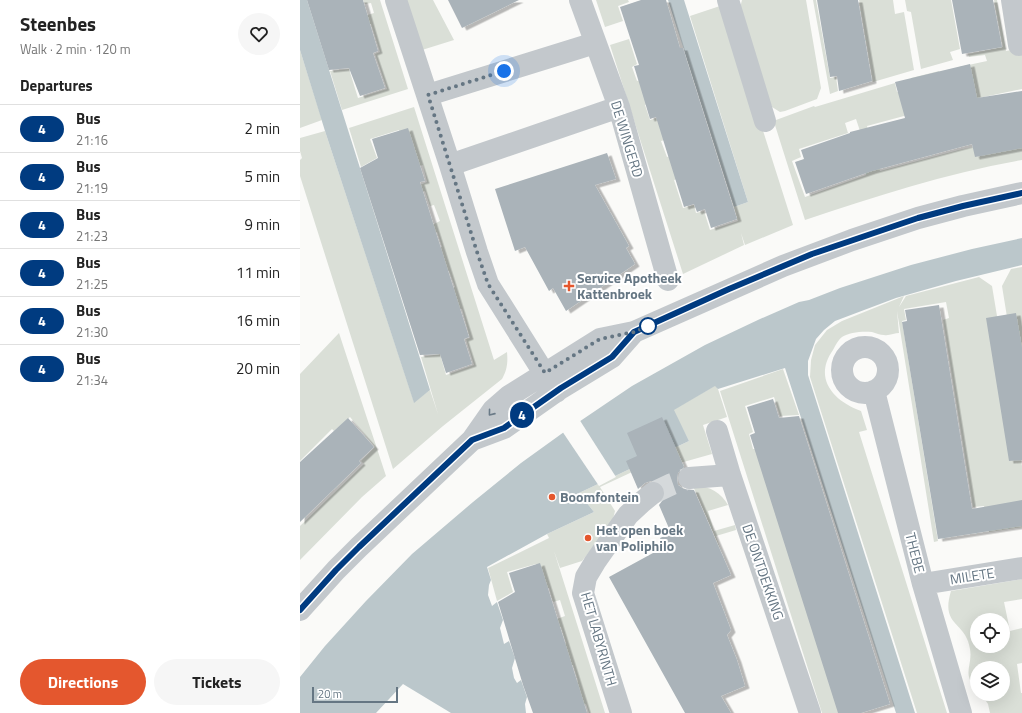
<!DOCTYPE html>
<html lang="en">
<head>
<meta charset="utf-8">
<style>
  body { margin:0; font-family:"Titillium Web",sans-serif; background:#f6f6f6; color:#222; height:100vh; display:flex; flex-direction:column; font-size:15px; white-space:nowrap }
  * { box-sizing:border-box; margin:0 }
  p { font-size:13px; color:#767676 }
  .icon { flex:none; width:22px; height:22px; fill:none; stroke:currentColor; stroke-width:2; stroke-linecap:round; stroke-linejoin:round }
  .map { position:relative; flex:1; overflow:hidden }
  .drawer { display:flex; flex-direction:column; background:#fff; width:300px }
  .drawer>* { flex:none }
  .badge { padding:0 8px; border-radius:13px; font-size:14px; line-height:26px }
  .buttons { position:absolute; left:670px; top:613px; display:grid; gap:8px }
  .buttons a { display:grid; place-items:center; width:40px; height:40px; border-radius:50%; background:#fff; box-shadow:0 4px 16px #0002; font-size:20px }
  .scale { position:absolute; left:12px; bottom:10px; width:86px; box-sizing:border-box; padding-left:4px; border:2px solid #657683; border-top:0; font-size:11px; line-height:14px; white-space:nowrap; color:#657683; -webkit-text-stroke:3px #fff; paint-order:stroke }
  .you { position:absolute; width:20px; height:20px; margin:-10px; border:3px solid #fff; border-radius:50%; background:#1a73e8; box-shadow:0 0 0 6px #1a73e833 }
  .map>.badge { position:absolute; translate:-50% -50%; box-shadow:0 0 0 2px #fff }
  h2 { padding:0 20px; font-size:15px; line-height:36px }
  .round { display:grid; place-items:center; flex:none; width:42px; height:42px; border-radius:21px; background:#f6f6f6 }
  .headline { display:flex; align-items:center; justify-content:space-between; height:68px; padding:0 20px }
  h1 { font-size:19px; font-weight:700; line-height:30px }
  .cta { display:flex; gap:8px; margin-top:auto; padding:8px 20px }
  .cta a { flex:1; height:46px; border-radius:24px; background:#e4572e; color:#fff; font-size:16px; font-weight:700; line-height:46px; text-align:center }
  .cta a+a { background:#f6f6f6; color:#222 }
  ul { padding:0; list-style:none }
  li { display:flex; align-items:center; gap:12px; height:48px; padding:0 20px; border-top:1px solid #e0e0e0 }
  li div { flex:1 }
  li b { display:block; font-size:15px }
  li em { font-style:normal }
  li .badge { min-width:44px; font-weight:700; text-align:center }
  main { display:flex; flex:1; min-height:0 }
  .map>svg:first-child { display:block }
  .green { fill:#dadfd7; fill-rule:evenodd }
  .water { fill:#bbc7cb }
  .pier { fill:#fafaf8 }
  .building { fill:#aab3b9; filter:url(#shadow) }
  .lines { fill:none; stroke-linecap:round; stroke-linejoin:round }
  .minor-tunnel { stroke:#d5d9db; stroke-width:22; stroke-dasharray:22 11; stroke-linecap:butt }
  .minor { stroke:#c3c8cc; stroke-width:22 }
  .oneway { stroke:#6a7a87 }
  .line-casing { stroke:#fff; stroke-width:9 }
  .line { stroke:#003b80; stroke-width:6 }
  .walk { stroke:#657683; stroke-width:4; stroke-dasharray:0 7.2 }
  .poi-dot { fill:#e4572e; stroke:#fff; stroke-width:1.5 }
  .stop-dot { fill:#fff; stroke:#003b80; stroke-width:2 }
  .labels { text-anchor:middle; stroke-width:4; stroke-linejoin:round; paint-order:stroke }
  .street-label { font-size:14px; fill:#657683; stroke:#fff }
  .poi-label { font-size:14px; font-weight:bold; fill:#657683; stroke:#fff; text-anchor:start }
</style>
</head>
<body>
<main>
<section class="drawer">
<div class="headline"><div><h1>Steenbes</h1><p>Walk · 2 min · 120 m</p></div><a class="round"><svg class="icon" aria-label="heart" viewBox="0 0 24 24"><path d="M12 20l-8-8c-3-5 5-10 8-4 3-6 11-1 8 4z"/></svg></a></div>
<h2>Departures</h2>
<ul>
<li><span class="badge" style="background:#003b80;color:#fff">4</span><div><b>Bus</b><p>21:16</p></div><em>2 min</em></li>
<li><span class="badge" style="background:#003b80;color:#fff">4</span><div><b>Bus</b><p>21:19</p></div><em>5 min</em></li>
<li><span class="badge" style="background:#003b80;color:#fff">4</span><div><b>Bus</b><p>21:23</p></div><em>9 min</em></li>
<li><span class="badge" style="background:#003b80;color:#fff">4</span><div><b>Bus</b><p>21:25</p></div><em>11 min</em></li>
<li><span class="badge" style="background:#003b80;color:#fff">4</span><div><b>Bus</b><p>21:30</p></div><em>16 min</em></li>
<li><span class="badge" style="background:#003b80;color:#fff">4</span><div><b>Bus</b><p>21:34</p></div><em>20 min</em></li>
</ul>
<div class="cta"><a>Directions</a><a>Tickets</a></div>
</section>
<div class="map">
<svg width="722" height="713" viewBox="0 0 722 713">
  <defs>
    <filter id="shadow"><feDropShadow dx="4.5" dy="2.5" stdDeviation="0" flood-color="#0004"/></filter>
  </defs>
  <rect width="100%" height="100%" fill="#fafaf8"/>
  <path class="green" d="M63 0H80L108 89 42 110 30 71 49 69 58 98 87 89 75 54 80 52 71 24 66 23 64 16 74 13 71 3 65 4Z
    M106 0H133L154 40 122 50Z
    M296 0H328L329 2 318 6 323 21 305 27Z
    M442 0H506L521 88 517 99 485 111 480 112 472 107 464 89 440 8Z
    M513 0H516L530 78 536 77 538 91 530 94Z
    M559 0H593L595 14 604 12 614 70 573 82Z
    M605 0H651L660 49 650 52 653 60 621 69 611 12 607 11Z
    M694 0H697L706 51 722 48V89L641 106 567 126 569 135 562 137 556 119 545 123 548 133 499 149 501 157 492 161 505 197 566 175 562 163 576 158 580 171 659 150 722 136V160C648 173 576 196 505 220L474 122 476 120 514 106 515 107 595 83 597 92 612 88 611 78 639 71 642 84 659 67 687 61 685 55 669 57 668 54 703 47Z
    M423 5 493 225 445 245 441 233 444 245 383 274 310 45 329 39 337 64 332 67 337 81 342 80 349 103 345 105 350 120 373 113 372 138 361 141 367 157 386 152 384 177 374 180 383 208 394 205 396 213 404 211 410 230 438 221 434 207 448 202 390 16Z
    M0 50 22 120 0 128Z
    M114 107 194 360 207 352C208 363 207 370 202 379L143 426 93 469 0 176V160L2 158 0 151V138L25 131 114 402 130 390 138 414 121 357 140 354 146 375 174 365 166 339 170 338 162 309 156 310 150 289 155 287 149 271H145L138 249 142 247 137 232 132 233 130 226 140 221 134 205 130 206 125 191 120 193 118 186 127 182 123 165 117 167 107 155 99 130 70 139 77 158 61 167 49 128Z
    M722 267V410L702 286 711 269Z
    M679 277 692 286 722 466V527L689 532 684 506 673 507 643 320 649 318 646 302 604 309 606 320 602 321 638 541 634 542 597 311 599 333C595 333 589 336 584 335 580 335 576 333 572 332 563 331 549 332 542 337 538 340 535 346 533 350 513 378 533 401 561 411L567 430 559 432 647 713H617L510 377 511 360 515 345 527 330 542 321 604 296 599 307 606 296Z
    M39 333 86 476 62 497 0 560V526L64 464 61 461 75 447 50 417 34 431 32 429 0 461V374Z
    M483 369 499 415 480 416 474 397 445 406 453 432 449 434 453 449H458L542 713H522L420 391Z
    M416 385 418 389 427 417 403 425 412 454 380 463 375 452 300 487 315 511 312 523 282 561 260 568 254 551 305 713H289L286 704 281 706 274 683 278 681 273 665 268 666 261 644 266 643 261 627 256 628 254 620 265 616 260 600 253 602 249 588 244 589 236 564 207 572 213 592 197 601 188 568 249 538 247 534 294 512 279 493 389 441 373 410Z
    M393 486C408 485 421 492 428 505L408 511 414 531 435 525 436 530 416 536 421 551Z
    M722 579V599L704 602 710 631 722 628V663L717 664 721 693H722V713H690L688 704 681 694H703V668H677V690C661 673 673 666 670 649 666 621 640 627 651 591ZM677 620H703V646H677Z"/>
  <path class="water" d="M0 0H7L130 390 114 403 25 131 0 50Z
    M368 0H384L448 202 434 207Z
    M722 238V265L656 281 596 298 535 321 524 330 516 339 508 361V375L615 713H596L485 368 418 389 415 386 374 410 389 441 279 493 294 512 247 534 187 567 191 580 189 585 188 595 192 606 197 602 203 620 200 628 204 644 209 641 215 658 212 668 214 678 217 683 221 680 227 697 225 704 226 713H151L103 684 76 713H0V677L25 646 66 601 112 554 173 502 221 463 264 432 332 386 405 345 460 319 499 302 509 300 540 288 611 265 672 249Z"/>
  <path class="pier" d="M279 419 316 477 299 486 262 431Z"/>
  <path class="building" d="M7 0H63L78 51 73 53 85 88 60 96 49 68 29 70Z
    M148 0H219L162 28Z
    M341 0H366L380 48H383L387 61 437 219 411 228 405 209 397 212 394 204 384 207 356 117 350 119 334 66 339 65 320 7Z
    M517 0H558L572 81 539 91 537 76 530 77Z
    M652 0H693L702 47 662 54Z
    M670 64 677 98 722 91V148L675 157 672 144 572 171 506 194 495 162 504 159 501 150 550 133V132L605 118 595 82Z
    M108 128 125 181 120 182 169 337 164 339 172 364 146 373 140 354 120 355 60 168 78 158 72 139Z
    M307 153 316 179 295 185 329 246 326 248 335 264 266 311 253 288 249 291 225 247 215 251 195 189Z
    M639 305 672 509 722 500V526L638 539 602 322 607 321 605 310Z
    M716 313 722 348V460L709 461 686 318Z
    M473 399 479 418 499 416 590 704 561 713H538L450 435 455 433 447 407Z
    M362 417 384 467 378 473 377 479 378 485 384 489 394 490 431 575 413 583 431 630 427 635 437 660 445 686 421 696 431 713H385L309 577 364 547 360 538 371 533 359 505 365 497V491L363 485 358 481H351L345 483 338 489 326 461 337 456 327 433Z
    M48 418 74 447 59 461 61 463 0 522V462Z
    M240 563 277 681 287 713H233L223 685 198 602 215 592 209 573Z"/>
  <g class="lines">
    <path class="minor-tunnel" d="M353 493 372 484 389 478"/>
    <path class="minor" d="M96 0 150 165 177 252 188 284 256 392
      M280 0 319 107 368 280
      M428 0 465 121
      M712 0 719 45
      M128 95 295 43
      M150 165 319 107
      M542 370a23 23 0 1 1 46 0a23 23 0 1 1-46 0Z
      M574 391 623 584 661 713
      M417 431 430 475 510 713
      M172 440 204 428 261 388 312 357 334 332
      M389 478 430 475
      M623 584 722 568
      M0 610 36 570 59 547 172 440 193 410 209 396 300 339 334 332 483 266 552 240 618 218 663 206 722 193
      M321 713 283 593 286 577 295 562 328 515 342 502 353 493"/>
  </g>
  <defs><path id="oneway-chevron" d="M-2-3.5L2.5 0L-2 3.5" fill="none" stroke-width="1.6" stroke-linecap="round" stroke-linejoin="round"/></defs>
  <use class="oneway" href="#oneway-chevron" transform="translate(191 413) rotate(129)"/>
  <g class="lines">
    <g class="line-casing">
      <path id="line" d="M0 610 36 570 59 547 172 440 204 428 261 388 312 357 334 332 429 289 512 254 618 218 663 206 722 193"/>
    </g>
    <use href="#line" class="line"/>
    <path class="walk" d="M204 71 128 95 177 252 188 284 245 373 300 339 334 332 348 326"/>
  </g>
  <g class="poi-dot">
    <path d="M267 280h4v4h4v4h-4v4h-4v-4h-4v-4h4z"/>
    <circle cx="252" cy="497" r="4"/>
    <circle cx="288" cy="538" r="4"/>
  </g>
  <circle class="stop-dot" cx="348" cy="326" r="8"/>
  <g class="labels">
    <g class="street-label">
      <text transform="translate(327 139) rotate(73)" y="5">DE WINGERD</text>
      <text transform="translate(615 553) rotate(76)" y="5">THEBE</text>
      <text transform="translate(463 572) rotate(71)" y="5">DE ONTDEKKING</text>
      <text transform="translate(672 576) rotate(-9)" y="5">MILETE</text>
      <text transform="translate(299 639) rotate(74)" y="5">HET LABYRINTH</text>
    </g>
    <g class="poi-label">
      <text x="277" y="283">Service Apotheek<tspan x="277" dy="16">Kattenbroek</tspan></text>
      <text x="260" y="502">Boomfontein</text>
      <text x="296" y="535">Het open boek<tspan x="296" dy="16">van Poliphilo</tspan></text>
    </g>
  </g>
</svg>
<div class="buttons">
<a><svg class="icon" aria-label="locate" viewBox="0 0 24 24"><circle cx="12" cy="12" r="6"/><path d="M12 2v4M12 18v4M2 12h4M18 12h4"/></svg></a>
<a><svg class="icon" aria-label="layers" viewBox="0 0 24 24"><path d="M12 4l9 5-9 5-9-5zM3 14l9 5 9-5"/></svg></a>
</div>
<div class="scale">20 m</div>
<div class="you" style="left:204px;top:71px"></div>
<b class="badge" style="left:222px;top:415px;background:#003b80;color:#fff">4</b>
</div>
</main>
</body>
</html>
